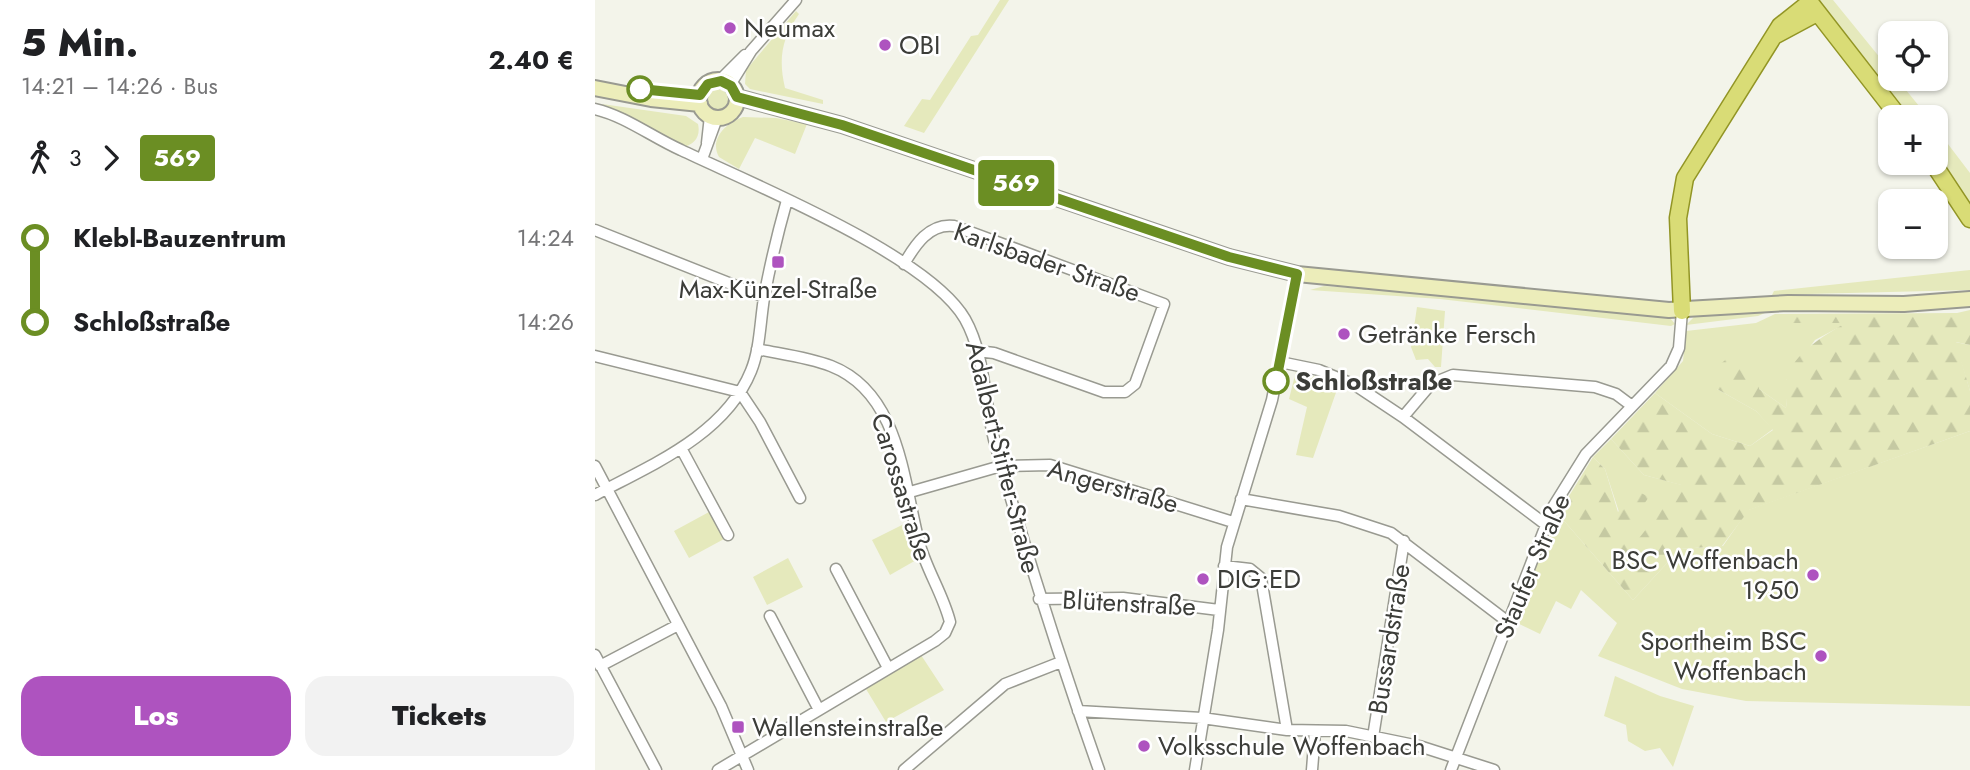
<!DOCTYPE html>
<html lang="de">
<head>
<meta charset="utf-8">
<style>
  body { margin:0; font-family:Jost,sans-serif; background:#f2f2f2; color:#202124; height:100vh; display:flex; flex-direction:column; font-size:26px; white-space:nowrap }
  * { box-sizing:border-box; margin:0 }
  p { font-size:23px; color:#757577 }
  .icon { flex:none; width:38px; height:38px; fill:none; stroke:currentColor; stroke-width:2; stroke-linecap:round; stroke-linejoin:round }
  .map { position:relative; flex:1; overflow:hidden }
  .details { display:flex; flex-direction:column; background:#fff; width:595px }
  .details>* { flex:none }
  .badge { padding:0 14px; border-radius:5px; font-size:24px; line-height:46px }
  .tools { position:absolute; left:1283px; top:21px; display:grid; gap:14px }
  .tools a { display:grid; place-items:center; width:70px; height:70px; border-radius:14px; background:#fff; box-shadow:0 2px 5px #0004; font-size:35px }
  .map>.badge { position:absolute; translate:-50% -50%; box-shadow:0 0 0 4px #fff }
  .legs { display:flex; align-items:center; gap:10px; height:77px; padding:0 21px; font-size:23px }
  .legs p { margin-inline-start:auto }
  .overview { display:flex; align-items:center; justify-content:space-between; height:119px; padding:0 21px }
  h1 { font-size:38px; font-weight:800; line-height:52px }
  .button { display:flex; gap:14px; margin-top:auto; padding:14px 21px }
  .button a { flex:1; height:80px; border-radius:21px; background:#ae53bf; color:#fff; font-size:28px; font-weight:800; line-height:80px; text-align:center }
  .button a+a { background:#f2f2f2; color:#202124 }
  ul { padding:0 21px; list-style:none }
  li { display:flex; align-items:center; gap:24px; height:84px; font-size:26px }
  li i { display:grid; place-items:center; width:10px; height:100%; margin:0 9px; background:currentColor }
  li i::after { content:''; width:18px; height:18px; margin:-9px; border:5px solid; border-radius:50%; background:#fff }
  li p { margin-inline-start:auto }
  li:first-child i { background:linear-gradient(#0000 50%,currentColor 0) }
  li:last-child i { background:linear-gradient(currentColor 50%,#0000 0) }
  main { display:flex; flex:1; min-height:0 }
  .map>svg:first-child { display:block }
  .green { fill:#e5e9bc }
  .forest { fill:url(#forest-firs) }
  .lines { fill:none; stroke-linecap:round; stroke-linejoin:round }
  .street-casing { stroke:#999a91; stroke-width:13 }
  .secondary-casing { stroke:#999a91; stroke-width:18 }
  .primary-casing { stroke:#929525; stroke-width:19 }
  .street { stroke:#fff; stroke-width:10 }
  .secondary { stroke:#ecedba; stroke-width:14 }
  .primary { stroke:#d9dc76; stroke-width:16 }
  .line-1-casing { stroke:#fff; stroke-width:16 }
  .line-1 { stroke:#6b8e23; stroke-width:10 }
  .poi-dot { fill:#ae53bf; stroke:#fff; stroke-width:2.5 }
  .stop-1-dot { fill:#fff; stroke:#6b8e23; stroke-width:3.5 }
  .labels { text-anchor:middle; stroke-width:5; stroke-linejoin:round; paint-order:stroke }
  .poi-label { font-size:26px; fill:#3c3d39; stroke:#fff; text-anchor:start }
  .street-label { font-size:26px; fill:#3c3d39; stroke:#fff }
  .stop-label { font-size:26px; font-weight:bold; fill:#3c3d39; stroke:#fff; text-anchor:start }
</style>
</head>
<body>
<main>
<section class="details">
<div class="overview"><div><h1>5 Min.</h1><p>14:21 – 14:26 · Bus</p></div><b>2.40 €</b></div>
<div class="legs"><svg class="icon" aria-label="walk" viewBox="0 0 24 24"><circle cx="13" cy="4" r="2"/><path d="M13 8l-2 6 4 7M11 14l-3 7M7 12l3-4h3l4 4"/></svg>3<svg class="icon" aria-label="forward" viewBox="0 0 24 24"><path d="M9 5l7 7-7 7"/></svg><b class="badge" style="background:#6b8e23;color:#fff">569</b></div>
<ul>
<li><i style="color:#6b8e23"></i><b>Klebl-Bauzentrum</b><p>14:24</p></li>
<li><i style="color:#6b8e23"></i><b>Schloßstraße</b><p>14:26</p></li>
</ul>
<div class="button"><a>Los</a><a>Tickets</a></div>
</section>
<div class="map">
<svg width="1375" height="770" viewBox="0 0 1375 770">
  <defs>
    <pattern id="forest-firs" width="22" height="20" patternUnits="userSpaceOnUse" patternTransform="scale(1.75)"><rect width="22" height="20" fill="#e5e9bc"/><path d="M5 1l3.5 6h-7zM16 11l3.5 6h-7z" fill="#c5c9a2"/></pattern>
  </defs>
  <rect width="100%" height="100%" fill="#f3f4ea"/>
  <path class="green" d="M405 0H414L329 133 309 126 327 99 335 100 376 36 383 35Z
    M1223 0H1238L1295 70V79H1302L1333 117H1316Z
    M201 11 204 14C187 38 183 58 190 88L228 100V104L155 89 150 84 151 70Z
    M110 99a12 12 0 1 1 24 0a12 12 0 1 1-24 0Z
    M7 104 91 116 103 124C106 137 99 144 89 147Z
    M148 117 181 118 212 124 200 154 160 138 144 169 124 157C114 139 131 123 148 117Z
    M1340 127 1375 173V205L1341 150Z
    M1375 270V290L1177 295 1179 291Z
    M729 286 845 294 1075 318 1080 324 1076 326 845 299 715 290Z
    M822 307 850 311 846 367H840L833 359 821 360 816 347Z
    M1179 309 1163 316 1091 325 1101 315Z
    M1180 314 1181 323H1252L1220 340 1191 380V408L1164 389H1122L1161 411 1178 429 1155 446 1117 434 1060 393 1088 361 1091 331 1161 323Z
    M1360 342 1375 345V391Z
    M701 371 744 384 718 458 701 455 712 407 694 399Z
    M1375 431V706L1151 701 1087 689 1003 656 1022 623 986 590 976 609 961 601 945 634 918 621 963 514 1038 600 1085 549 1128 546 1153 510Z
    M1016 439 1049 475 1087 485 1041 543 1024 512 1010 469 998 457Z
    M114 512 129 539 94 558 79 531Z
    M313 522 323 559 295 575 277 540Z
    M193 558 208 587 172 605 158 577Z
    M326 655 349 690 291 722 271 689Z
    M1020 676 1065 696 1099 706 1078 767 1065 748 1050 751 1033 741 1031 725 1009 716Z"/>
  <path class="forest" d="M1375 310V345L1361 342 1375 391V431L1154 510 1127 546 1085 549 1038 600 963 514 998 457 1010 469 1023 512 1040 490 1054 497 1033 526 1041 542 1086 485 1049 475 1016 439 1060 393 1117 434 1155 446 1178 430 1161 411 1122 389 1124 365 1138 354 1165 367 1164 389 1191 408C1192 399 1189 388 1191 380 1200 351 1228 337 1250 323H1180V314L1362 313Z"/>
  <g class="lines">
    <g class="street-casing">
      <path id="street" d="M124 81 150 55
        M135 85 156 51 201 0
        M0 109C30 116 57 137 86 150 155 183 333 255 370 319 391 356 389 406 401 447 432 556 466 663 504 770
        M112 143 115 116
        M107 159 122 118
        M0 230 169 297
        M309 264C320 245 334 223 359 226L569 304 540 384 530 392H509L399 353 382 351
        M0 356 145 392 165 422 205 498
        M685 362 724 370 760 385 808 417 950 524
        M808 417 836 384 858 375 1000 387 1021 394 1037 406
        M86 448 133 535
        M0 466 126 706 153 770
        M315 492 406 466 455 465 638 522
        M0 495C56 465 130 435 156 371 165 349 165 323 169 298 175 265 183 232 192 200
        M646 499 744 516 796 533 913 622
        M629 566 655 569 666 578 692 730
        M241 569 293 668
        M444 599 528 598 624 610
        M175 616 224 710
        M0 655 61 770
        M5 666 83 625
        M483 711 607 718 692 730 751 731 824 746 899 770
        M778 737 809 541
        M123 770 340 641 350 633 355 622C348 594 331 569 324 542 308 481 305 393 236 366 213 357 186 354 162 349
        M309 770 410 684 466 662
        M600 770 623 630 632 547 677 400 702 274
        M717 770 720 732
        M856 770 958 507 991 454 1076 366 1084 348 1087 311"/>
    </g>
    <g class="secondary-casing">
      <path id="secondary" d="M104 99a19 19 0 1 1 38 0a19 19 0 1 1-38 0Z
        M0 88 56 99 105 104
        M142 97 247 125 634 257 702 274 1074 310 1193 303 1309 304 1375 299"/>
    </g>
    <g class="primary-casing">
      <path id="primary" d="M1213 0 1304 117
        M1181 35 1222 13
        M1338 163 1375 219
        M1087 311 1083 218 1090 178 1185 26 1214 3"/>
    </g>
    <use href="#street" class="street"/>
    <use href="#secondary" class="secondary"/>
    <use href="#primary" class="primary"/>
  </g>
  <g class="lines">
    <g class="line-1-casing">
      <path id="line-1" d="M45 89 105 95 113 84 126 81 136 86 142 97 247 125 634 257 702 274 681 381"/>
    </g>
    <use href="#line-1" class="line-1"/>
  </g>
  <g class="poi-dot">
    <circle cx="135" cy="28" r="7"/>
    <circle cx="290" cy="45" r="7"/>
    <rect x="176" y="255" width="14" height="14" rx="3.5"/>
    <circle cx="749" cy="334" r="7"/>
    <circle cx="1218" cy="575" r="7"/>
    <circle cx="608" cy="579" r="7"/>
    <circle cx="1226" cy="656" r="7"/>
    <rect x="136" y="720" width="14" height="14" rx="3.5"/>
    <circle cx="549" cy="746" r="7"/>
  </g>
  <g class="stop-1-dot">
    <circle cx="45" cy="89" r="12"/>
    <circle cx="681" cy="381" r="12"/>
  </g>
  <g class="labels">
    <g class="poi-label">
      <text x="149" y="37">Neumax</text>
      <text x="304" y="54">OBI</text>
      <text x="183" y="298" text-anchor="middle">Max-Künzel-Straße</text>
      <text x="763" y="343">Getränke Fersch</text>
      <text x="1204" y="569" text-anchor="end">BSC Woffenbach<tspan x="1204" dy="30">1950</tspan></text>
      <text x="622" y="588">DIG:ED</text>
      <text x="1212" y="650" text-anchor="end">Sportheim BSC<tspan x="1212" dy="30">Woffenbach</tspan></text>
      <text x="157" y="736">Wallensteinstraße</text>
      <text x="563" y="755">Volksschule Woffenbach</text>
    </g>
    <g class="street-label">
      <text transform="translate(452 262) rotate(19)" y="9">Karlsbader Straße</text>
      <text transform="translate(408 457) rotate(76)" y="9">Adalbert-Stifter-Straße</text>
      <text transform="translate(518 486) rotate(16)" y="9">Angerstraße</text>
      <text transform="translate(307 487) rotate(73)" y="9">Carossastraße</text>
      <text transform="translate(937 566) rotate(-67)" y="9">Staufer Straße</text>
      <text transform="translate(534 603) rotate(3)" y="9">Blütenstraße</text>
      <text transform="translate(794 639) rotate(-81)" y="9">Bussardstraße</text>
    </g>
    <g class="stop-label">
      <text x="700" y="390">Schloßstraße</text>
    </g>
  </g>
</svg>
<div class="tools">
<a><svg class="icon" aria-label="locate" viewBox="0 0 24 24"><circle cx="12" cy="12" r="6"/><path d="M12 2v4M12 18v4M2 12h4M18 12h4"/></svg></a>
<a>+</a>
<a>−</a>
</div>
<b class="badge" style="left:421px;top:183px;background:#6b8e23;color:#fff">569</b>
</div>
</main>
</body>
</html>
